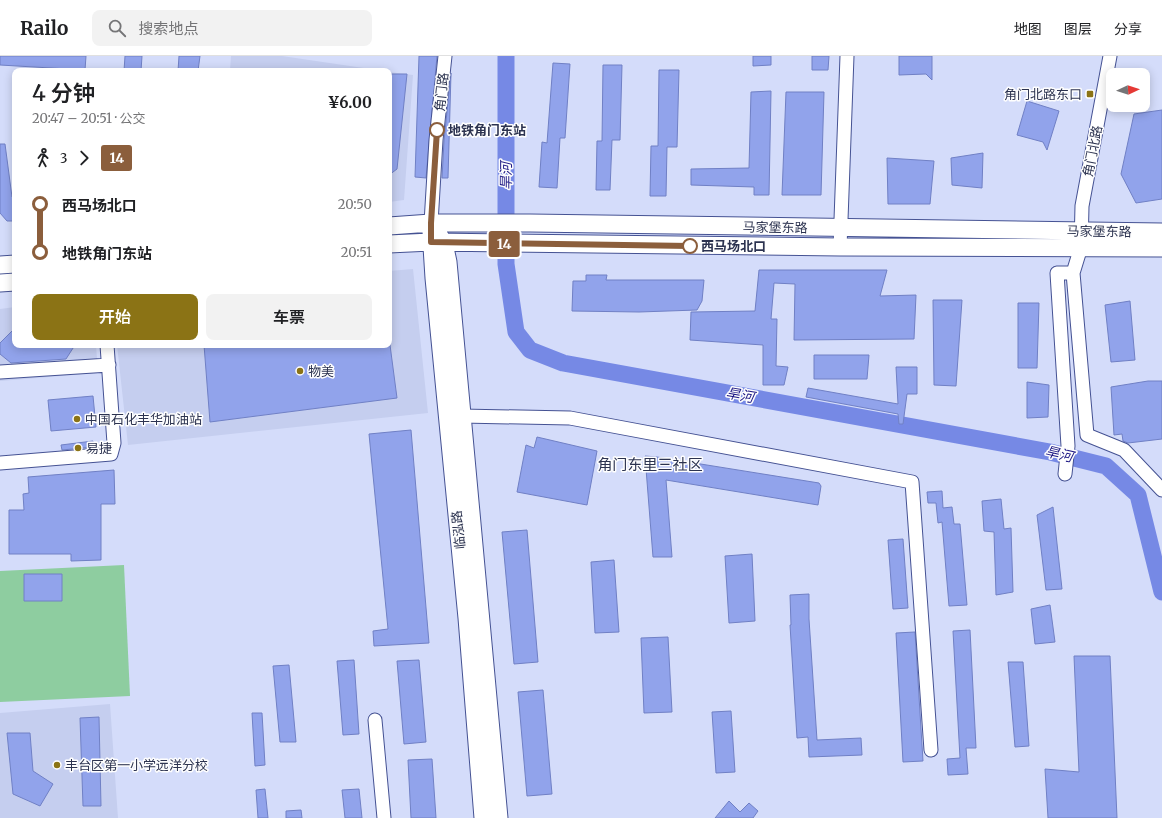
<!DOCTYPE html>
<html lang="zh">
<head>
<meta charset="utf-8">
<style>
  body { margin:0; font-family:Merriweather,"Noto Sans SC",serif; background:#f2f2f2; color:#202124; height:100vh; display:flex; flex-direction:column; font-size:15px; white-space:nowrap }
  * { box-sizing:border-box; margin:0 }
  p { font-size:13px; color:#757577 }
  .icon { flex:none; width:22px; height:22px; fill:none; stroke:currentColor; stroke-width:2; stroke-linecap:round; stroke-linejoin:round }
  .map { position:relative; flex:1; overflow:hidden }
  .details { position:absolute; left:12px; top:12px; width:380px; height:280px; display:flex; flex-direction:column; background:#fff; border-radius:8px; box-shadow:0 2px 10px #0003 }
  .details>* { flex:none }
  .badge { padding:0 8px; border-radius:3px; font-size:14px; line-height:26px }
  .needle { width:26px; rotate:86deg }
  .buttons { position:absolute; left:1106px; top:12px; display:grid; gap:8px }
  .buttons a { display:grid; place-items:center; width:44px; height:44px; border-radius:8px; background:#fff; box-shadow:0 2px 10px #0003; font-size:20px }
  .map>.badge { position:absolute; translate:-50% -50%; box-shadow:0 0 0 2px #fff }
  .legs { display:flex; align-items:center; gap:6px; height:44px; padding:0 20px; font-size:13px }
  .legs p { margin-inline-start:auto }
  .head { display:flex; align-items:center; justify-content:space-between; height:68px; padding:0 20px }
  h1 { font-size:22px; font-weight:600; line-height:30px }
  .button { display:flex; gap:8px; margin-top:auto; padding:8px 20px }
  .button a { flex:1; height:46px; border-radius:8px; background:#8b7315; color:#fff; font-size:16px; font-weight:600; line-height:46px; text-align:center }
  .button a+a { background:#f2f2f2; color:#202124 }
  ul { padding:0 20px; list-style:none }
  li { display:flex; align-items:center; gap:14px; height:48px; font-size:15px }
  li i { display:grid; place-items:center; width:6px; height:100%; margin:0 5px; background:currentColor }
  li i::after { content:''; width:10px; height:10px; margin:-5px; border:3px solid; border-radius:50%; background:#fff }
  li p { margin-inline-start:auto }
  li:first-child i { background:linear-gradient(#0000 50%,currentColor 0) }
  li:last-child i { background:linear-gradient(currentColor 50%,#0000 0) }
  header { display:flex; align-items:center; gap:24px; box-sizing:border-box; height:56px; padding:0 20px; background:#fff; border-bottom:1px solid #e0e0e0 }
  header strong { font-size:19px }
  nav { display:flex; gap:22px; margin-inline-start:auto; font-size:14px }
  .search { width:280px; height:36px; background:#f2f2f2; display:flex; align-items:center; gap:10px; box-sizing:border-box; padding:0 14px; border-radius:8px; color:#757577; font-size:15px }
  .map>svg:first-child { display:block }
  .built { fill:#c5ceef }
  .green { fill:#8ecda0 }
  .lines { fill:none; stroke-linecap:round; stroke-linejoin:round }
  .river { stroke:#7689e5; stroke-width:17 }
  .building { fill:#91a3eb; stroke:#7080c5 }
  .minor-casing { stroke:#455293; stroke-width:15 }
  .major-casing { stroke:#455293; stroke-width:19 }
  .minor { stroke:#fff; stroke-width:13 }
  .major { stroke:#fff; stroke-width:17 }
  .line-1-casing { stroke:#fff; stroke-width:9 }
  .line-1 { stroke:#8b5e3c; stroke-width:6 }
  .poi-dot { fill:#8b7315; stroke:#fefefe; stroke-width:1.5 }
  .stop-1-dot { fill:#fff; stroke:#8b5e3c; stroke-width:2 }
  .labels { text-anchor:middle; stroke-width:3; stroke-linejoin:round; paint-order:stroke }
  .street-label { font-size:13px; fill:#2c3350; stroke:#fefefe }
  .poi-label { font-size:13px; fill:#2c3350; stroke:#fefefe; text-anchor:start }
  .stop-label { font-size:13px; font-weight:bold; fill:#2c3350; stroke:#fefefe; text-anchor:start }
  .water-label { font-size:14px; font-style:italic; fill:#1e1985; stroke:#fefefe }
  .quarter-label { font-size:15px; fill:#2c3350; stroke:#fefefe }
</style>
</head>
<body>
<header>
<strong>Railo</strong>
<div class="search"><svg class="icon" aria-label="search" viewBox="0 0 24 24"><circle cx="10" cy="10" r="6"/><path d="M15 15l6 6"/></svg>搜索地点</div>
<nav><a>地图</a><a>图层</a><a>分享</a></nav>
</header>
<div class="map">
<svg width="1162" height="762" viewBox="0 0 1162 762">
  <rect width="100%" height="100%" fill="#d4dcfa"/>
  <path class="built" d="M231 0H282L384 15H230Z
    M389 16 413 19 404 144 389 146Z
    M413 213 428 357 128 389 117 289H389V215Z
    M15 251V289H96L98 317 0 325V253Z
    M110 648 118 762H0V657Z"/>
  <path class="green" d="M124 509 130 640 0 646V515Z"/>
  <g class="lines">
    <path class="river" d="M506 0V208L516 276 530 294 563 307 1050 396 1106 410 1138 439 1162 536"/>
  </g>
  <path class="building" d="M0 0H86L85 14 0 9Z
    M125 0H142L141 15H124Z
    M179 0H200L198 15H178Z
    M419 0H437L426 122 415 121Z
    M753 0H771V9L753 10Z
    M812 0H829L828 14H812Z
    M899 0H932V24L926 18 899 19Z
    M553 7 570 8 565 82H560L557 132 539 131 542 86 547 87Z
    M603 9H622L620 84H612L610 134H596L597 85H602Z
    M659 14H679L677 91H667L666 140H650L651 90H658Z
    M451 17 448 122H442L444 85Z
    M389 18H407L397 113 389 119Z
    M771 35 769 139H754V131L691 129V113L749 112 751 36Z
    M786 36H824L821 139H782Z
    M1027 45 1059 55 1047 94 1043 86 1017 79Z
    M1162 54V143L1136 147 1121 118 1134 58Z
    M0 88H5L12 141 15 140V165H7L0 157Z
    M983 97 982 132 952 129 951 102Z
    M887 102 934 105 930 148H888Z
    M759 214H887L880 240 916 239 914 283 794 284 795 228 774 227 771 263H777L776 310 788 311 784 329H763V289L690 284 691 256 755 255Z
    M586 219H607L606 224H704L702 245 697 254 639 256 572 255 573 225H586Z
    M933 244H962L956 330 934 329Z
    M1130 245 1135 304 1111 306 1105 249Z
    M1018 247H1039L1037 312H1018Z
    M15 272V289H75L66 303 11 307 0 298V287Z
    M204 289H390L397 342 210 366Z
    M814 299H869L867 323H814Z
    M896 311H917V338H907L903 368H899L898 358 806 341 808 332 898 348Z
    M1148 325H1162V383L1128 387 1123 385 1122 378 1114 379 1111 331Z
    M1027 326 1049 329 1048 361 1027 362Z
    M93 340 96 371 51 375 48 344Z
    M411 374 429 587 374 590 373 575 388 573 369 378Z
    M537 381 597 395 587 449 517 436 526 389 534 392Z
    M93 385V391L62 394 61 389Z
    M645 400 657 401 819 427 821 430 818 449 666 424 672 501H653Z
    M114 414 115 448H101V504L71 505V498H9V454H24L23 438 29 437 28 421Z
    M942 435 943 452 952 451 954 468H960L967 549 949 550 942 466 938 467 936 447H928L927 436Z
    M1001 443 1004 473 1011 472 1013 536 996 539 994 476 984 475 982 445Z
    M1053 451 1062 533 1046 534 1037 459Z
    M527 474 538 606 514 608 502 476Z
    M903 483 908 552 893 553 888 484Z
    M752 498 755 565 729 567 725 500Z
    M614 504 619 576 595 577 591 506Z
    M24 518H62V545H24Z
    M809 538V563L817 684 861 682 862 699 809 701 808 681 797 682 790 569H791L790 539Z
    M1050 549 1055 586 1035 588 1031 553Z
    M970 574 976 692H966L968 718 948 719 947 703 960 702 953 575Z
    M915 576 923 705 903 706 896 577Z
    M668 581 672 656 644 657 641 582Z
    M1074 600H1110L1117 762H1048L1045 713 1079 716Z
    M354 604 359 678 343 679 337 605Z
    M419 604 426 686 404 688 397 605Z
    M1008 606H1023L1029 690 1015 691Z
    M289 609 296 686H280L273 610Z
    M543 634 552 738 527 740 518 636Z
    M731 655 735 716 716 717 712 656Z
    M252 657H262L265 709 255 710Z
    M99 661 101 750H83L80 662Z
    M7 677H30L33 715 53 728 40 750 13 738Z
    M432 703 436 762H411L408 704Z
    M265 733 268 762H258L256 734Z
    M359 733 362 762H345L342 734Z
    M729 745 740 756 749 747 758 755 753 762H715Z
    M301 754 302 762H286V755Z"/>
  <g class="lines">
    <g class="minor-casing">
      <path id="minor" d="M1110 0 1082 150 1081 191 1073 217 1087 379 1124 394 1162 434
        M431 167 436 84 445 0
        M840 191 847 0
        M0 316 109 309
        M461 360 570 362 912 426 931 694
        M0 407 111 398 114 387 107 289
        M1065 418 1068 390 1057 217H1073
        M375 664 384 762"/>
    </g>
    <g class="major-casing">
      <path id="major" d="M389 170 431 167H530L1162 176
        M431 175 434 222 467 562 483 762
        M439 179 444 187 448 206 499 762
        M389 188 431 186 840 191 1162 192
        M0 209 15 208
        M0 227 15 226"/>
    </g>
    <use href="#minor" class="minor"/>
    <use href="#major" class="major"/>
  </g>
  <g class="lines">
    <g class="line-1-casing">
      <path id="line-1" d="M437 74 431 167V186L690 190"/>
    </g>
    <use href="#line-1" class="line-1"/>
  </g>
  <g class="poi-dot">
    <rect x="1086" y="34" width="8" height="8" rx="2"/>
    <circle cx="300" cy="315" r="4"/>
    <circle cx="77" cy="363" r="4"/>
    <circle cx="78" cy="392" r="4"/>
    <circle cx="57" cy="709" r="4"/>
  </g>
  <g class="stop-1-dot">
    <circle cx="437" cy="74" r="7"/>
    <circle cx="690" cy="190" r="7"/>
  </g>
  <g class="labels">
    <g class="street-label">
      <text transform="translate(441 36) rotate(-84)" y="5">角门路</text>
      <text transform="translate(1092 95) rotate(-79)" y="5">角门北路</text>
      <text transform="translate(775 171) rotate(1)" y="5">马家堡东路</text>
      <text transform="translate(1099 175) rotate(1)" y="5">马家堡东路</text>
      <text transform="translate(458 474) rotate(-96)" y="5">临泓路</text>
    </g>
    <g class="poi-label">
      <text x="1082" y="43" text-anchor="end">角门北路东口</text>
      <text x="308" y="320">物美</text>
      <text x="85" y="368">中国石化丰华加油站</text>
      <text x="86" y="397">易捷</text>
      <text x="65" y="714">丰台区第一小学远洋分校</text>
    </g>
    <g class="stop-label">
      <text x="448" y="79">地铁角门东站</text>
      <text x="701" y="195">西马场北口</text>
    </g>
    <g class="water-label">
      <text transform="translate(506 120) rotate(-90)" y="5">旱河</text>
      <text transform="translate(740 339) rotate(10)" y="5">旱河</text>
      <text transform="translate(1059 398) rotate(13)" y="5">旱河</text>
    </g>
    <g class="quarter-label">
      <text x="650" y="414">角门东里三社区</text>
    </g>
  </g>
</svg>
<div class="buttons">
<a><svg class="needle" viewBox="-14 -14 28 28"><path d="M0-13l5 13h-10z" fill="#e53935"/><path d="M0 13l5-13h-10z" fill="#757577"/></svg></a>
</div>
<b class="badge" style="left:504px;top:188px;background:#8b5e3c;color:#fff">14</b>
<section class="details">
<div class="head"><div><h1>4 分钟</h1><p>20:47 – 20:51 · 公交</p></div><b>¥6.00</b></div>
<div class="legs"><svg class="icon" aria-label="walk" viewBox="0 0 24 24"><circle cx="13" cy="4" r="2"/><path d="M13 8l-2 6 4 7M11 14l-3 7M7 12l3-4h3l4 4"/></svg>3<svg class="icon" aria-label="forward" viewBox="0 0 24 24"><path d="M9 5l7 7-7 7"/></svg><b class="badge" style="background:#8b5e3c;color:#fff">14</b></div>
<ul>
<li><i style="color:#8b5e3c"></i><b>西马场北口</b><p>20:50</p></li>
<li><i style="color:#8b5e3c"></i><b>地铁角门东站</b><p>20:51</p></li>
</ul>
<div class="button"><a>开始</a><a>车票</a></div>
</section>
</div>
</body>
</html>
